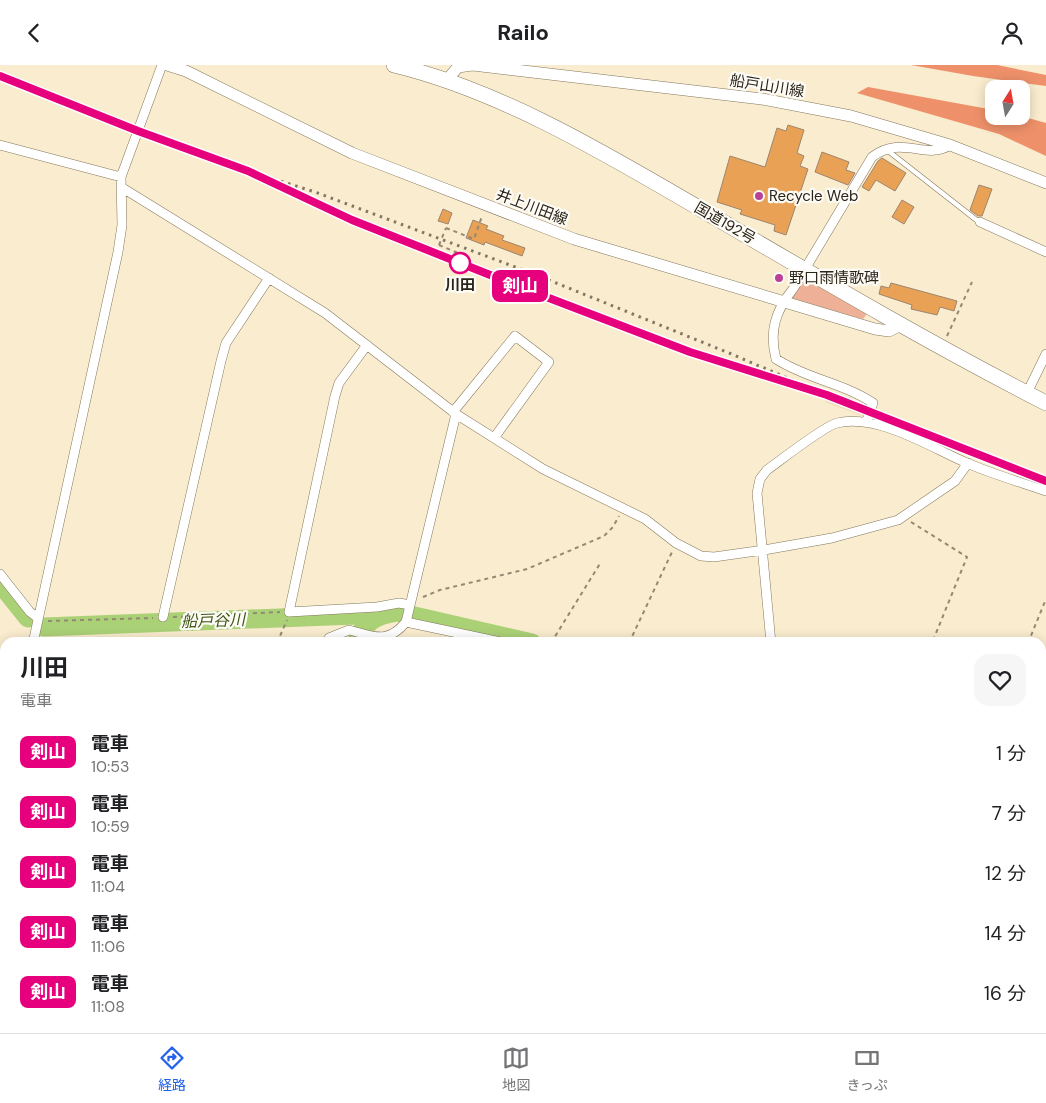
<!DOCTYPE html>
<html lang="ja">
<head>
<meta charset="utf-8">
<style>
  body { margin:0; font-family:"DM Sans","Noto Sans JP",sans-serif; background:#f6f6f6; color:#202124; height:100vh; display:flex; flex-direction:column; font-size:19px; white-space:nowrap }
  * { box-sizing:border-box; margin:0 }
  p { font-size:16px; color:#757577 }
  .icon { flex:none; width:28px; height:28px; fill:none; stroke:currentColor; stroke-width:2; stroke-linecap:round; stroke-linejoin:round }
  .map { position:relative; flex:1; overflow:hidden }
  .sheet { position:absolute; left:0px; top:572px; width:1046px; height:396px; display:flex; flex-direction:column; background:#fff; border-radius:15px 15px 0 0; box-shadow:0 2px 12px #0003 }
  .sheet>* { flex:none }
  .badge { padding:0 10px; border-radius:8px; font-size:18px; line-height:32px }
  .needle { width:32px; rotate:11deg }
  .buttons { position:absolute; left:985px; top:15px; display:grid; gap:10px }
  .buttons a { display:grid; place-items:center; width:45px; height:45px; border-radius:10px; background:#fff; box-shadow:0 2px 12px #0003; font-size:25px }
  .map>.badge { position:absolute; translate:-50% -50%; box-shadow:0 0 0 2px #fff }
  .round { display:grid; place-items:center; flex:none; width:52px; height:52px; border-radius:15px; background:#f6f6f6 }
  .head { display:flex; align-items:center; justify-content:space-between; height:85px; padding:0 20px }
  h1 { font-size:24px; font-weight:700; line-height:38px }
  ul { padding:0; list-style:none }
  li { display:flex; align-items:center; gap:15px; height:60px; padding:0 20px }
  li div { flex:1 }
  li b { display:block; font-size:19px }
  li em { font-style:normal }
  li .badge { min-width:55px; font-weight:700; text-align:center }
  header { display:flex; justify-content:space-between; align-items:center; height:65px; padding:0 20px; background:#fff; font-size:22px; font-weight:700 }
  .tab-bar { display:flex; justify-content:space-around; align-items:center; height:70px; border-top:1px solid #e0e0e0; background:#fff; font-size:14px; color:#757577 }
  .tab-bar a { display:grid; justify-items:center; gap:2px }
  .tab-bar .current { color:#2563eb }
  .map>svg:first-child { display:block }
  .built { fill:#f0dfba }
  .green { fill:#eeb197 }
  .forest { fill:#ee916a }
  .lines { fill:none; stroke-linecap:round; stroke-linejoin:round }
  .river { stroke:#abd177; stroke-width:19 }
  .building { fill:#e9a156; stroke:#9c856f }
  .lane-casing { stroke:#84775c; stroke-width:5.5 }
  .street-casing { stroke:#84775c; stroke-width:10 }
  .secondary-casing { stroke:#84775c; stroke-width:12 }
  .highway-casing { stroke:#84775c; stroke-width:16 }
  .path { stroke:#938974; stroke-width:2; stroke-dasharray:4 4; stroke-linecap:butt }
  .lane { stroke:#fff; stroke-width:4.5 }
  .street { stroke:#fff; stroke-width:9 }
  .secondary { stroke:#fff; stroke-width:11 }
  .highway { stroke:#fff; stroke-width:15 }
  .rail { stroke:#807764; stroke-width:3; stroke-dasharray:2.5 5; stroke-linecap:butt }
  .path-bridge { stroke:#938974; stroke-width:2; stroke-dasharray:4 4; stroke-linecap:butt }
  .line-casing { stroke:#fff; stroke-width:11 }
  .line { stroke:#e6007e; stroke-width:8 }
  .poi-dot { fill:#b94298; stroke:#fdfbf5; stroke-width:2 }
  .stop-dot { fill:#fff; stroke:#e6007e; stroke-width:2.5 }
  .labels { text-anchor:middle; stroke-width:4.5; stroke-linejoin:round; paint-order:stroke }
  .street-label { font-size:15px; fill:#2a2419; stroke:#fdfbf5 }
  .poi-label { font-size:15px; fill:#2a2419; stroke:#fdfbf5; text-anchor:start }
  .stop-label { font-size:15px; font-weight:bold; fill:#2a2419; stroke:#fdfbf5 }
  .water-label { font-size:16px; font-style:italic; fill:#3c5415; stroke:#fdfbf5 }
</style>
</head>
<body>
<header><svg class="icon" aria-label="back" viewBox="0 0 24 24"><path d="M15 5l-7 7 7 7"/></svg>Railo<svg class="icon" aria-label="person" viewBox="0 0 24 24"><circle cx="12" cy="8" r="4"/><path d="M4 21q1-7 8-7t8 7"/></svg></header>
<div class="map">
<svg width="1046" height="968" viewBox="0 0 1046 968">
  <rect width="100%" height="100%" fill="#faecce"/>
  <path class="built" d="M0 6 140 62 250 101 246 111 136 70 0 16Z
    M829 325 1046 412V420L825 337Z"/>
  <path class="green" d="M803 212 868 247 863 254 789 233Z"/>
  <path class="forest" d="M911 0H997L1046 10V21L973 11Z
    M868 22 994 45V51H1021L1046 58V91L999 69 857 28Z
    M0 781 5 790V862L0 861Z"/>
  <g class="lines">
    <path class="river" d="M0 518 28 553
      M44 562 381 549
      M356 578C364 557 375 550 397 547L532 578
      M1041 677 1046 678
      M45 968 48 964
      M390 968 391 964
      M583 968 585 964"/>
  </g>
  <path class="building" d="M788 60 804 65 797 88 804 91 800 101 808 104 786 170 774 166 775 160 740 149 742 145 717 137 730 91 765 102 777 63 786 66Z
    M822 87 849 97 846 105 855 108 848 120 815 107Z
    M882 93 906 108 895 126 876 115 869 126 862 122 878 96Z
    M979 120 992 124 982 151H978L970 145Z
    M902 135 914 142 904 159 892 152Z
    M443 144 452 148 448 159 438 156Z
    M473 155 488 161 486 164 504 171 502 175 525 183 522 191 485 177 484 180 466 173Z
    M891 218 957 236 954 246 940 242 937 250 911 244 912 240 879 229 881 221 889 223Z"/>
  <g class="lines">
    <g class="lane-casing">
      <path id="lane" d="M887 85 979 157"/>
    </g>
    <g class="street-casing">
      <path id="street" d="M0 80 121 112
        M121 122 325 248 456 349 543 404 645 454 676 478 701 491 714 492 764 485 832 473 898 455 955 416 968 398
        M980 157 1046 187
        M367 280 339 318 335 331 289 547 377 542 399 538 410 540
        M1027 328 1046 289
        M453 347 515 271 549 297 494 373
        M867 356 873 338C843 318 807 314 776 294 769 267 775 246 793 224L872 92C902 69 926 96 950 80
        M0 509 30 547 38 553
        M163 552 221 296 226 278 269 213
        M406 557 505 578
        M33 578 118 187 122 160 121 112 162 0
        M327 578 329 573 349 565C373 571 387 580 406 557L456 349
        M771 578 757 428 760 414 767 405C781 395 824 361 837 358 877 348 930 382 967 398 992 409 1020 417 1046 426
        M1041 684 1046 685
        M0 899 5 897
        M1041 952H1046
        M280 964 298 968
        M21 968 29 964
        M53 968 57 964
        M102 968 103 964
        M482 968 483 964
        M577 968 578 964
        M920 968 927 964"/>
    </g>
    <g class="secondary-casing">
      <path id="secondary" d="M167 0 186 6 352 88 574 174 875 264 889 266 901 260
        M473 0 762 34 851 51 950 80 1046 118
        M446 16 458 2 472 0"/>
    </g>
    <g class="highway-casing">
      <path id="highway" d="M394 0C502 26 608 90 704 146 817 212 929 278 1046 338"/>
    </g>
    <path class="path" d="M446 163 474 174 482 151
      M439 180 458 188
      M947 271 972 217
      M911 457 967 492 932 578
      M423 532 440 525 527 504 604 471 613 462 619 451
      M173 552 280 547
      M48 556 153 553
      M277 578 287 555
      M551 578 601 497
      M629 578 672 487
      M1028 578 1046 534"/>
    <use href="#lane" class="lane"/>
    <use href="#street" class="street"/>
    <use href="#secondary" class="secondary"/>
    <use href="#highway" class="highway"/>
    <path class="rail" d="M0 11 138 66 248 106 315 127 534 209 729 288 827 330 1046 416
      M282 123C352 157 424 184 496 212 590 249 684 286 781 316"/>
    <path class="path-bridge" d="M439 180 446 163"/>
  </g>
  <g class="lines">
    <g class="line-casing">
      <path id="line" d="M0 11 138 66 248 106 352 155 528 225 690 287 827 330 1046 416"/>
    </g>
    <use href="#line" class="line"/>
  </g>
  <g class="poi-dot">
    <circle cx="759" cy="131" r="5"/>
    <circle cx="779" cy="213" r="5"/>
  </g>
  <circle class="stop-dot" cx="460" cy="198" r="10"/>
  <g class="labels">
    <g class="street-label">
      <text transform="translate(767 21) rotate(9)" y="5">船戸山川線</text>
      <text transform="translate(532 142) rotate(21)" y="5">井上川田線</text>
      <text transform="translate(725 158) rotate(30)" y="5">国道192号</text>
    </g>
    <g class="poi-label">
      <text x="769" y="136">Recycle Web</text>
      <text x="789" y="218">野口雨情歌碑</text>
    </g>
    <g class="stop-label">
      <text x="460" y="225">川田</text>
    </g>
    <g class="water-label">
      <text transform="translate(213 555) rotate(-2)" y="6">船戸谷川</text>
    </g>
  </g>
</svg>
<div class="buttons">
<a><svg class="needle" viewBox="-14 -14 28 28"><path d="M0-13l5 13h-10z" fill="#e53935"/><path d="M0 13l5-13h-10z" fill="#757577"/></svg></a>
</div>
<b class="badge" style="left:520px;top:221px;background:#e6007e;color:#fff">剣山</b>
<section class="sheet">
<div class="head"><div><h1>川田</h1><p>電車</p></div><a class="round"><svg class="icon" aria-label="heart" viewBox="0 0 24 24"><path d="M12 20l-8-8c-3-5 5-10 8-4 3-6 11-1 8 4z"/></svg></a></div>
<ul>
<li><span class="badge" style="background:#e6007e;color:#fff">剣山</span><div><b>電車</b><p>10:53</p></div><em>1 分</em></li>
<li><span class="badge" style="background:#e6007e;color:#fff">剣山</span><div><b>電車</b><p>10:59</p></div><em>7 分</em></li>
<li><span class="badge" style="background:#e6007e;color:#fff">剣山</span><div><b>電車</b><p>11:04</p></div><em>12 分</em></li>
<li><span class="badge" style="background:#e6007e;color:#fff">剣山</span><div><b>電車</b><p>11:06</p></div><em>14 分</em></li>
<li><span class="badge" style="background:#e6007e;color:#fff">剣山</span><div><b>電車</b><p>11:08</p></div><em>16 分</em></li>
</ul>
</section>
</div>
<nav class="tab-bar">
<a class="current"><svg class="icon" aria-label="directions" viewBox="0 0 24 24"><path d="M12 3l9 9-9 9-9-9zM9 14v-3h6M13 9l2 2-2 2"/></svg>経路</a>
<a><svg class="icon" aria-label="map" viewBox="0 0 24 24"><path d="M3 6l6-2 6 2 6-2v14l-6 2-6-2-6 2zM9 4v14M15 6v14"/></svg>地図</a>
<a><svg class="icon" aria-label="tickets" viewBox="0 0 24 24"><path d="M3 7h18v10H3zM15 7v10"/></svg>きっぷ</a>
</nav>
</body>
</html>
